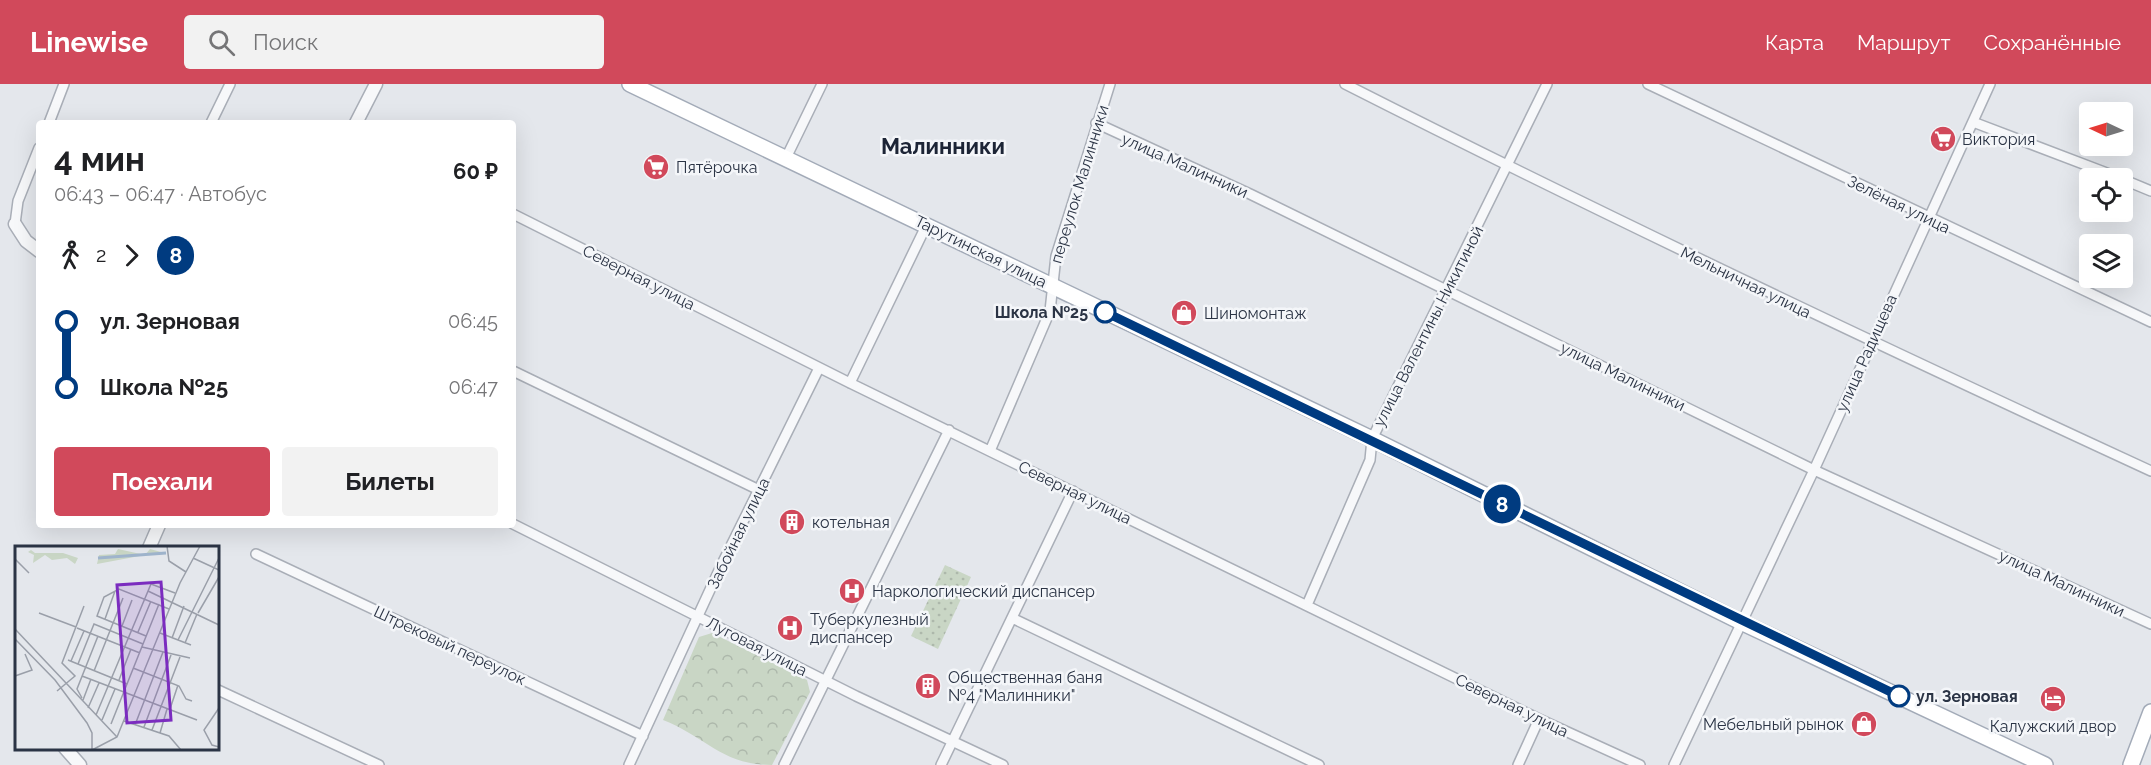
<!DOCTYPE html>
<html lang="ru">
<head>
<meta charset="utf-8">
<style>
  body { margin:0; font-family:Raleway,sans-serif; background:#f2f2f2; color:#202124; height:100vh; display:flex; flex-direction:column; font-size:22px; white-space:nowrap }
  * { box-sizing:border-box; margin:0 }
  p { font-size:20px; color:#757577 }
  .icon { flex:none; width:33px; height:33px; fill:none; stroke:currentColor; stroke-width:2; stroke-linecap:round; stroke-linejoin:round }
  .map { position:relative; flex:1; overflow:hidden }
  .drawer { position:absolute; left:36px; top:36px; width:480px; height:408px; display:flex; flex-direction:column; background:#fff; border-radius:6px; box-shadow:0 6px 24px #0002 }
  .drawer>* { flex:none }
  .badge { padding:0 12px; border-radius:20px; font-size:21px; line-height:39px }
  .needle { width:39px; rotate:274deg }
  .tools { position:absolute; left:2079px; top:18px; display:grid; gap:12px }
  .tools a { display:grid; place-items:center; width:54px; height:54px; border-radius:6px; background:#fff; box-shadow:0 6px 24px #0002; font-size:30px }
  .map>.badge { position:absolute; translate:-50% -50%; box-shadow:0 0 0 3px #fff }
  .legs { display:flex; align-items:center; gap:9px; height:66px; padding:0 18px; font-size:20px }
  .legs p { margin-inline-start:auto }
  .headline { display:flex; align-items:center; justify-content:space-between; height:102px; padding:0 18px }
  h1 { font-size:33px; font-weight:700; line-height:45px }
  .primary-button { display:flex; gap:12px; margin-top:auto; padding:12px 18px }
  .primary-button a { flex:1; height:69px; border-radius:6px; background:#d1495b; color:#fff; font-size:24px; font-weight:700; line-height:69px; text-align:center }
  .primary-button a+a { background:#f2f2f2; color:#202124 }
  ul { padding:0 18px; list-style:none }
  li { display:flex; align-items:center; gap:21px; height:66px; font-size:22px }
  li i { display:grid; place-items:center; width:9px; height:100%; margin:0 8px; background:currentColor }
  li i::after { content:''; width:15px; height:15px; margin:-8px; border:4px solid; border-radius:50%; background:#fff }
  li p { margin-inline-start:auto }
  li:first-child i { background:linear-gradient(#0000 50%,currentColor 0) }
  li:last-child i { background:linear-gradient(currentColor 50%,#0000 0) }
  header { display:flex; align-items:center; gap:36px; box-sizing:border-box; height:84px; padding:0 30px; background:#d1495b; color:#fff }
  header strong { font-size:28px }
  nav { display:flex; gap:33px; margin-inline-start:auto; font-size:21px }
  .search { width:420px; height:54px; background:#f2f2f2; display:flex; align-items:center; gap:15px; box-sizing:border-box; padding:0 21px; border-radius:6px; color:#757577; font-size:22px }
  .map>svg:first-child { display:block }
  .forest { fill:url(#forest-crowns) }
  .park { fill:url(#park-dots) }
  .lines { fill:none; stroke-linecap:round; stroke-linejoin:round }
  .minor-casing { stroke:#a9aeb7; stroke-width:12 }
  .tertiary-casing { stroke:#a9aeb7; stroke-width:15 }
  .primary-casing { stroke:#a3abb8; stroke-width:18 }
  .minor { stroke:#f7f8fa; stroke-width:9 }
  .tertiary { stroke:#f7f8fa; stroke-width:12 }
  .primary { stroke:#fff; stroke-width:15 }
  .line-1-casing { stroke:#fff; stroke-width:14 }
  .line-1 { stroke:#003b80; stroke-width:9 }
  .stop-1-dot { fill:#fff; stroke:#003b80; stroke-width:3 }
  .labels { text-anchor:middle; stroke-width:5; stroke-linejoin:round; paint-order:stroke }
  .poi-label { font-size:16px; fill:#2b3445; stroke:#f4f6f9; text-anchor:start }
  .street-label { font-size:16px; fill:#2b3445; stroke:#f4f6f9 }
  .stop-label { font-size:16px; font-weight:bold; fill:#2b3445; stroke:#f4f6f9; text-anchor:end }
  .district-label { font-size:22px; font-weight:bold; fill:#1d2536; stroke:#f4f6f9 }
  .inset-river { fill:none; stroke:#9fb4cc; stroke-width:3 }
  .inset-road { fill:none; stroke:#9a9fa9; stroke-width:1.5 }
  .view { fill:#7b2cbf; fill-opacity:0.15; stroke:#7b2cbf; stroke-width:3 }
  .inset-edge { fill:none; stroke:#2b3445; stroke-width:3 }
</style>
</head>
<body>
<header>
<strong>Linewise</strong>
<div class="search"><svg class="icon" aria-label="search" viewBox="0 0 24 24"><circle cx="10" cy="10" r="6"/><path d="M15 15l6 6"/></svg>Поиск</div>
<nav><a>Карта</a><a>Маршрут</a><a>Сохранённые</a></nav>
</header>
<div class="map">
<svg width="2151" height="681" viewBox="0 0 2151 681">
  <defs>
    <pattern id="forest-crowns" width="20" height="18" patternUnits="userSpaceOnUse" patternTransform="scale(1.5)"><rect width="20" height="18" fill="#c9d6c5"/><path d="M2 6a3 3 0 1 1 6 0M12 15a3 3 0 1 1 6 0" fill="none" stroke="#adb8ab"/></pattern>
    <pattern id="park-dots" width="8" height="8" patternUnits="userSpaceOnUse" patternTransform="scale(1.5)"><rect width="8" height="8" fill="#c9d6c5"/><path d="M2 2h.1M6 6h.1" fill="none" stroke="#adb8ab" stroke-width="1.8" stroke-linecap="round"/></pattern>
  </defs>
  <rect width="100%" height="100%" fill="#e4e7ec"/>
  <path class="forest" d="M712 549 807 596 810 608 772 681C721 681 705 652 663 636L699 553Z"/>
  <path class="park" d="M945 481 971 493 938 565 911 552Z"/>
  <g class="lines">
    <g class="minor-casing">
      <path id="minor" d="M1345 0C1611 135 1880 262 2151 387
        M1648 0 2151 238
        M1973 38 2120 94
        M49 39 64 0
        M211 39 230 0
        M1096 39 1250 110 1814 386 2151 540
        M786 74 822 0
        M2122 95 2151 107
        M513 130 850 299 1539 635 1640 681
        M15 140 18 117 39 64
        M513 287 759 406
        M850 299 927 140
        M990 367 1050 227 1056 172 1110 0
        M513 440 856 612 1003 681
        M256 470 643 652
        M1307 521 1370 376 1372 355 1547 0
        M1012 534 1319 681
        M218 606 379 681
        M629 681 721 482 819 284
        M784 681 949 346
        M941 681 1073 407
        M1518 681 1539 635
        M1674 681 1814 386 1990 0"/>
    </g>
    <g class="tertiary-casing">
      <path id="tertiary" d="M356 39 376 0
        M15 140 26 157 39 167
        M149 464 159 441
        M65 664 80 681"/>
    </g>
    <g class="primary-casing">
      <path id="primary" d="M630 0 1372 355 1743 539 2045 681
        M2131 681 2151 628"/>
    </g>
    <use href="#minor" class="minor"/>
    <use href="#tertiary" class="tertiary"/>
    <use href="#primary" class="primary"/>
  </g>
  <g class="lines">
    <g class="line-1-casing">
      <path id="line-1" d="M1105 228 1899 612"/>
    </g>
    <use href="#line-1" class="line-1"/>
  </g>
  <defs>
    <g id="supermarket-disc" transform="scale(1.35)"><circle r="9.5" fill="#d1495b" stroke="#f4f6f9"/><path d="M-6-5.5h2.5l.6 2H6L4.5 2H-2.5L-4.4-4H-6ZM-1.5 3.2a1.3 1.3 0 1 0 .1 0ZM3 3.2a1.3 1.3 0 1 0 .1 0Z" fill="#fff"/></g>
    <g id="shop-disc" transform="scale(1.35)"><circle r="9.5" fill="#d1495b" stroke="#f4f6f9"/><path d="M-5-2.5h2.3a2.7 3.5 0 0 1 5.4 0H5L5.5 6h-11ZM-1.5-2.5h3a1.5 2.3 0 0 0-3 0Z" fill="#fff"/></g>
    <g id="building-disc" transform="scale(1.35)"><circle r="9.5" fill="#d1495b" stroke="#f4f6f9"/><path d="M-4-6H4V6H1V3H-1V6H-4ZM-2.5-4.3h1.7v1.8h-1.7ZM.8-4.3h1.7v1.8H.8ZM-2.5-1h1.7V.8h-1.7ZM.8-1h1.7V.8H.8Z" fill="#fff"/></g>
    <g id="hospital-disc" transform="scale(1.35)"><circle r="9.5" fill="#d1495b" stroke="#f4f6f9"/><path d="M-5-5h3v3.5h4V-5h3V5h-3V1.5h-4V5h-3Z" fill="#fff"/></g>
    <g id="hotel-disc" transform="scale(1.35)"><circle r="9.5" fill="#d1495b" stroke="#f4f6f9"/><path d="M-6-4.5h1.5V1H6V5H4.5V3h-9V5H-6ZM-4 0a1.8 1.8 0 1 1 3.6 0ZM.5 0V-2.5h3Q6-2.5 6 0Z" fill="#fff"/></g>
  </defs>
  <g fill-rule="evenodd">
    <use href="#supermarket-disc" x="1943" y="55"/>
    <use href="#supermarket-disc" x="656" y="83"/>
    <use href="#shop-disc" x="1184" y="229"/>
    <use href="#building-disc" x="792" y="438"/>
    <use href="#hospital-disc" x="852" y="507"/>
    <use href="#hospital-disc" x="790" y="544"/>
    <use href="#building-disc" x="928" y="602"/>
    <use href="#hotel-disc" x="2053" y="615"/>
    <use href="#shop-disc" x="1864" y="640"/>
  </g>
  <g class="stop-1-dot">
    <circle cx="1105" cy="228" r="10"/>
    <circle cx="1899" cy="612" r="10"/>
  </g>
  <g class="labels">
    <g class="poi-label">
      <text x="1962" y="61">Виктория</text>
      <text x="676" y="89">Пятёрочка</text>
      <text x="1204" y="235">Шиномонтаж</text>
      <text x="812" y="444">котельная</text>
      <text x="872" y="513">Наркологический диспансер</text>
      <text x="810" y="541">Туберкулезный<tspan x="810" dy="18">диспансер</tspan></text>
      <text x="948" y="599">Общественная баня<tspan x="948" dy="18">№4 "Малинники"</tspan></text>
      <text x="1844" y="646" text-anchor="end">Мебельный рынок</text>
      <text x="2053" y="648" text-anchor="middle">Калужский двор</text>
    </g>
    <g class="street-label">
      <text transform="translate(1185 81) rotate(24)" y="6">улица Малинники</text>
      <text transform="translate(1079 100) rotate(-73)" y="6">переулок Малинники</text>
      <text transform="translate(1899 120) rotate(26)" y="6">Зелёная улица</text>
      <text transform="translate(981 167) rotate(26)" y="6">Тарутинская улица</text>
      <text transform="translate(639 193) rotate(27)" y="6">Северная улица</text>
      <text transform="translate(1746 198) rotate(26)" y="6">Мельничная улица</text>
      <text transform="translate(1428 242) rotate(-63)" y="6">улица Валентины Никитиной</text>
      <text transform="translate(1866 269) rotate(-66)" y="6">улица Радищева</text>
      <text transform="translate(1623 292) rotate(26)" y="6">улица Малинники</text>
      <text transform="translate(1075 408) rotate(26)" y="6">Северная улица</text>
      <text transform="translate(738 449) rotate(-64)" y="6">Забойная улица</text>
      <text transform="translate(2062 499) rotate(25)" y="6">улица Малинники</text>
      <text transform="translate(450 561) rotate(25)" y="6">Штрековый переулок</text>
      <text transform="translate(757 562) rotate(27)" y="6">Луговая улица</text>
      <text transform="translate(1512 621) rotate(26)" y="6">Северная улица</text>
    </g>
    <g class="stop-label">
      <text x="1088" y="234">Школа №25</text>
      <text x="1916" y="618" text-anchor="start">ул. Зерновая</text>
    </g>
    <g class="district-label">
      <text x="943" y="70">Малинники</text>
    </g>
  </g>
  <g transform="translate(15 462)">
    <rect width="204" height="204" fill="#e4e7ec"/>
    <path d="M103 3 130 9 135 3 146 6 82 18 84 9 100 8ZM16 4 20 7H48L63 12 60 18 52 12 37 14 30 9 18 17 19 9 13 6Z" fill="#c9d6c5"/>
    <path class="inset-river" d="M83 12 151 7"/>
    <path class="inset-road" d="M152 0 154 15 171 26M178 12 204 24M0 13 14 27M133 45 204 79M24 67 61 81M183 67 204 31M90 73 100 45M107 80 117 54M62 82 125 107M0 83 102 191M123 86 136 55M145 87 176 99M131 90 82 70 89 51 104 43 154 63M157 92 169 60M0 93 40 134 72 177 77 187V204M163 94 204 12M170 97 182 68M127 101 175 112M53 114 112 138M56 115 69 85M63 118 79 78 128 98M118 122 164 140 171 153 177 155M79 125 108 52M0 130 17 124 10 108M67 130 182 174M104 134 116 103M42 145 60 130 47 117 69 60M67 152 62 143 83 90M68 154 76 133M73 162 84 137M204 162 189 184 197 199 204 201M155 163 163 139M81 169 136 38 160 47M87 174 100 143M109 175 154 190 166 204M96 178 144 58M120 179 148 106M129 181 156 109M137 184 165 111M145 187 152 163M77 204 102 191 165 37 185 0"/>
    <path class="view" d="M146 36 156 174 112 177 102 39Z"/>
    <rect width="204" height="204" class="inset-edge"/>
  </g>
</svg>
<div class="tools">
<a><svg class="needle" viewBox="-14 -14 28 28"><path d="M0-13l5 13h-10z" fill="#e53935"/><path d="M0 13l5-13h-10z" fill="#757577"/></svg></a>
<a><svg class="icon" aria-label="locate" viewBox="0 0 24 24"><circle cx="12" cy="12" r="6"/><path d="M12 2v4M12 18v4M2 12h4M18 12h4"/></svg></a>
<a><svg class="icon" aria-label="layers" viewBox="0 0 24 24"><path d="M12 4l9 5-9 5-9-5zM3 14l9 5 9-5"/></svg></a>
</div>
<b class="badge" style="left:1502px;top:420px;background:#003b80;color:#fff">8</b>
<section class="drawer">
<div class="headline"><div><h1>4 мин</h1><p>06:43 – 06:47 · Автобус</p></div><b>60 ₽</b></div>
<div class="legs"><svg class="icon" aria-label="walk" viewBox="0 0 24 24"><circle cx="13" cy="4" r="2"/><path d="M13 8l-2 6 4 7M11 14l-3 7M7 12l3-4h3l4 4"/></svg>2<svg class="icon" aria-label="forward" viewBox="0 0 24 24"><path d="M9 5l7 7-7 7"/></svg><b class="badge" style="background:#003b80;color:#fff">8</b></div>
<ul>
<li><i style="color:#003b80"></i><b>ул. Зерновая</b><p>06:45</p></li>
<li><i style="color:#003b80"></i><b>Школа №25</b><p>06:47</p></li>
</ul>
<div class="primary-button"><a>Поехали</a><a>Билеты</a></div>
</section>
</div>
</body>
</html>
